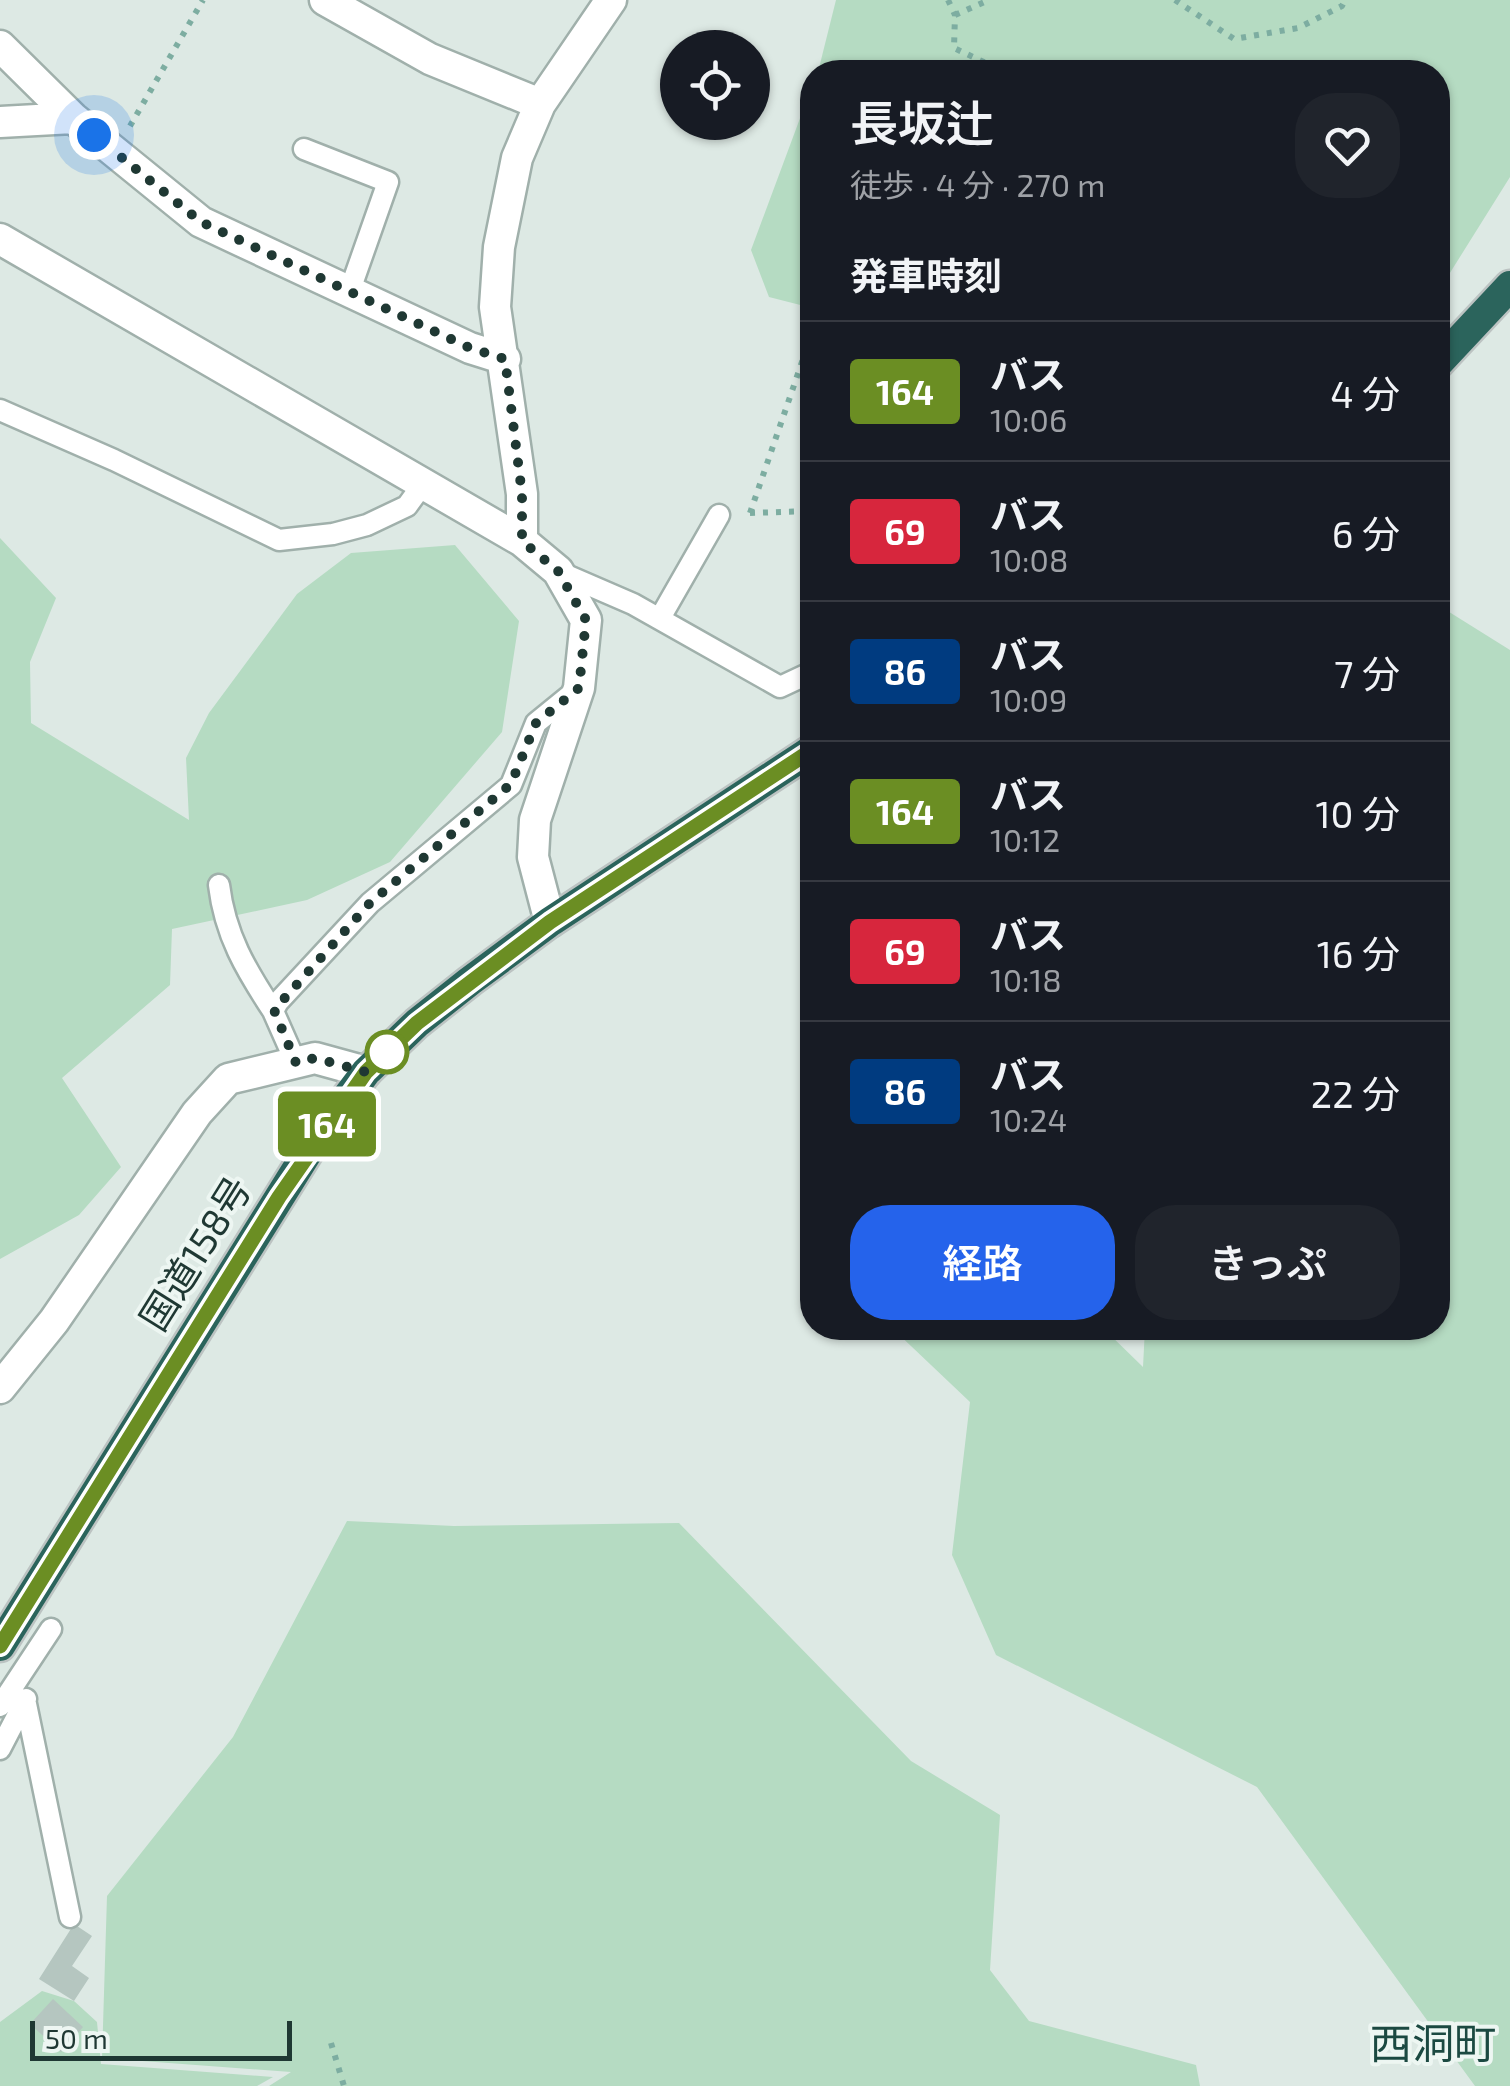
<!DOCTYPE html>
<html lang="ja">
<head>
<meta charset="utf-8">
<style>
  body { margin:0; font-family:"Exo 2","Noto Sans JP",sans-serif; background:#20242c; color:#f1f3f6; height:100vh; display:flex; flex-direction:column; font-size:38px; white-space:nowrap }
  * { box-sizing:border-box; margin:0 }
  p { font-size:32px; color:#9ea1a6 }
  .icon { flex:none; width:55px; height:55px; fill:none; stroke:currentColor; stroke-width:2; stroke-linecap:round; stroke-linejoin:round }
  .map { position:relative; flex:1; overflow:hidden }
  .drawer { position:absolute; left:800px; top:60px; width:650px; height:1280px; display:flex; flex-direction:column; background:#171b24; border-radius:40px; box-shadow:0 2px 8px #0004 }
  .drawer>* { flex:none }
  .badge { padding:0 20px; border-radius:8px; font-size:35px; line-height:65px }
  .buttons { position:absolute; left:660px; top:30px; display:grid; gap:20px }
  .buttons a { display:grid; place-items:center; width:110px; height:110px; border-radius:50%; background:#171b24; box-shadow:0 2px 8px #0004; font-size:50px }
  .scale { position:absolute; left:30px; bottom:25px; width:262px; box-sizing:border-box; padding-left:10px; border:5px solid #1f3833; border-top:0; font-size:28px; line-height:35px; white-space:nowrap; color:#1f3833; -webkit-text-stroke:8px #edf6f2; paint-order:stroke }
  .you { position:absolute; width:50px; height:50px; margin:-25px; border:8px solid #fff; border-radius:50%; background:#1a73e8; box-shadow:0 0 0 15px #1a73e833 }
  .map>.badge { position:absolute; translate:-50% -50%; box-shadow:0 0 0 5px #fff }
  h2 { padding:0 50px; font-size:38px; line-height:90px }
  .round { display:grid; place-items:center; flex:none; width:105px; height:105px; border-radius:40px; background:#20242c }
  .summary { display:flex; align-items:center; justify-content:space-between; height:170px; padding:0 50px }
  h1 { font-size:48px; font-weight:600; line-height:75px }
  .primary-button { display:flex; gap:20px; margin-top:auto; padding:20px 50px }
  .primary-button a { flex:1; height:115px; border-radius:40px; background:#2563eb; color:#fff; font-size:40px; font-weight:600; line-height:115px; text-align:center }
  .primary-button a+a { background:#20242c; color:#f1f3f6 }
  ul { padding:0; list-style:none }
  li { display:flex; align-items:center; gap:30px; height:140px; padding:0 50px; border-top:2px solid #363941 }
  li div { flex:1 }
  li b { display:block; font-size:38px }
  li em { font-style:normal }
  li .badge { min-width:110px; font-weight:700; text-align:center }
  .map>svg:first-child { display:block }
  .green { fill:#b5dbc2 }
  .building { fill:#b5c6c0 }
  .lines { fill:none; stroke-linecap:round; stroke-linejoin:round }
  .lane-casing { stroke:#a0b0ab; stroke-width:25 }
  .street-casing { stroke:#a0b0ab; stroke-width:35 }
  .highway-casing { stroke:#bcc3c2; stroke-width:35 }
  .path { stroke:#7dada1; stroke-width:6; stroke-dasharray:5 8; stroke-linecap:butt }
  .lane { stroke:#fff; stroke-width:20 }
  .street { stroke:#fff; stroke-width:30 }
  .highway { stroke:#2b645c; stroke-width:30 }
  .line-casing { stroke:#fff; stroke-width:22 }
  .line { stroke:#6b8e23; stroke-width:15 }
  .walk { stroke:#1f3833; stroke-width:10; stroke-dasharray:0 18 }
  .stop-dot { fill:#fff; stroke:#6b8e23; stroke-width:5 }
  .labels { text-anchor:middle; stroke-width:8; stroke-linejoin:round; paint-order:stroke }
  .street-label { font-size:38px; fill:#1f3833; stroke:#edf6f2 }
  .quarter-label { font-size:42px; fill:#1b4941; stroke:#edf6f2 }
</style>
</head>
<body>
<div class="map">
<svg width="1510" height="2086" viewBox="0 0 1510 2086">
  <rect width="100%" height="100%" fill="#dde9e4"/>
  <path class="green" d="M836 0H1510V177L1438 292V72H818Z
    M812 86V308L769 297 751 250Z
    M0 538 56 598 30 662 31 723 189 820 186 758 209 713 297 594 351 553 455 545 519 621 502 732 390 862 307 900 172 929 170 985 62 1078 121 1167 79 1215 0 1259Z
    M1438 605 1510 650V2086H1475L1257 1787 996 1655 952 1555 970 1402 892 1328H1103L1143 1367 1145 1328H1438Z
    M347 1521 454 1526 679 1523 911 1761 1000 1815 990 1970 1029 2021 1196 2065 1200 2086H269L291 2072 102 2058 107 1896 233 1737Z
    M42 1991 74 2001 97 2022 101 2064 273 2077 257 2086H0V2022Z"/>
  <path class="building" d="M74 1924 92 1936 72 1966 89 1978 74 2001 39 1979Z
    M53 1999 83 2027 61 2052 30 2024Z"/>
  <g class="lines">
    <g class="lane-casing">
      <path id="lane" d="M304 149 388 182 350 290
        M0 410 114 460 279 540 333 534 367 525 407 506 423 484
        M559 572 633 604 780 687 812 672
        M660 618 719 515
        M219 885C225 935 246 970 273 1011
        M296 1063 273 1011 278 1002 370 903 511 785 536 723 579 688
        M26 1704 70 1917
        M0 1706 51 1629
        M0 1749 26 1699"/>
    </g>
    <g class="street-casing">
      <path id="street" d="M325 0 430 59 540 104
        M0 46 73 118 201 222 470 348 505 359
        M0 122 73 118
        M0 239 522 541 558 571 586 620 579 688 535 820 533 857 550 922
        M522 541V494L495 307 499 247 517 158 540 104 611 0
        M0 1388 54 1321 197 1113 228 1079 315 1058 366 1072"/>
    </g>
    <g class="highway-casing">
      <path id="highway" d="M1438 363 1510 286
        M0 1646 317 1137 366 1072 417 1023 470 981 550 922 812 750"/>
    </g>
    <path class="path" d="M948 0 955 15 954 48 1005 72
      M1175 0 1234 39 1298 28 1342 6 1345 0
      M955 15 989 0
      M130 126 203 0
      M750 513 812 333
      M750 513 812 511
      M331 2043 344 2086"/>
    <use href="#lane" class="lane"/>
    <use href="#street" class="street"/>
    <use href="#highway" class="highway"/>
  </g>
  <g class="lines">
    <g class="line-casing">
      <path id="line" d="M0 1646 279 1197 366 1072 417 1023 550 922 812 750"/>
    </g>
    <use href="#line" class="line"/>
    <path class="walk" d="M94 135 201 222 470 348 505 359 522 494V541L558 571 586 620 579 688 536 723 511 784 370 903 274 1010 296 1063 315 1058 366 1072 387 1052"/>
  </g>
  <circle class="stop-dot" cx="387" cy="1052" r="20"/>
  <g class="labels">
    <g class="street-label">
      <text transform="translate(196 1254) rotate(-58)" y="13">国道158号</text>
    </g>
    <g class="quarter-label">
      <text x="1433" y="2059">西洞町</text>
    </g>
  </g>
</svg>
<div class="buttons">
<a><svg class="icon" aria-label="locate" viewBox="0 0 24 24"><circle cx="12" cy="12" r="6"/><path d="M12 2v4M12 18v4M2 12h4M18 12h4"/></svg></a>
</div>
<div class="scale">50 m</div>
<div class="you" style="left:94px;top:135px"></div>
<b class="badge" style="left:327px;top:1124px;background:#6b8e23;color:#fff">164</b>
<section class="drawer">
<div class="summary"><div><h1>長坂辻</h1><p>徒歩 · 4 分 · 270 m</p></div><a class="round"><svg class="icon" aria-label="heart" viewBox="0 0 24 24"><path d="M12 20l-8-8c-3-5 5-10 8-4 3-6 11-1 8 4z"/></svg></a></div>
<h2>発車時刻</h2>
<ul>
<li><span class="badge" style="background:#6b8e23;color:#fff">164</span><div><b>バス</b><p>10:06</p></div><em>4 分</em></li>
<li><span class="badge" style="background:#d7263d;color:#fff">69</span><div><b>バス</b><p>10:08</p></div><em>6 分</em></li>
<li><span class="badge" style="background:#003b80;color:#fff">86</span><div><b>バス</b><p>10:09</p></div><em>7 分</em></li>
<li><span class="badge" style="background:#6b8e23;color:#fff">164</span><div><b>バス</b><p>10:12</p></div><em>10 分</em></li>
<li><span class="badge" style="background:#d7263d;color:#fff">69</span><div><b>バス</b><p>10:18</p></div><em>16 分</em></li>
<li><span class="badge" style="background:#003b80;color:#fff">86</span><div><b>バス</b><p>10:24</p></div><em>22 分</em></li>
</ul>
<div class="primary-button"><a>経路</a><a>きっぷ</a></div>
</section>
</div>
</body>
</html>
